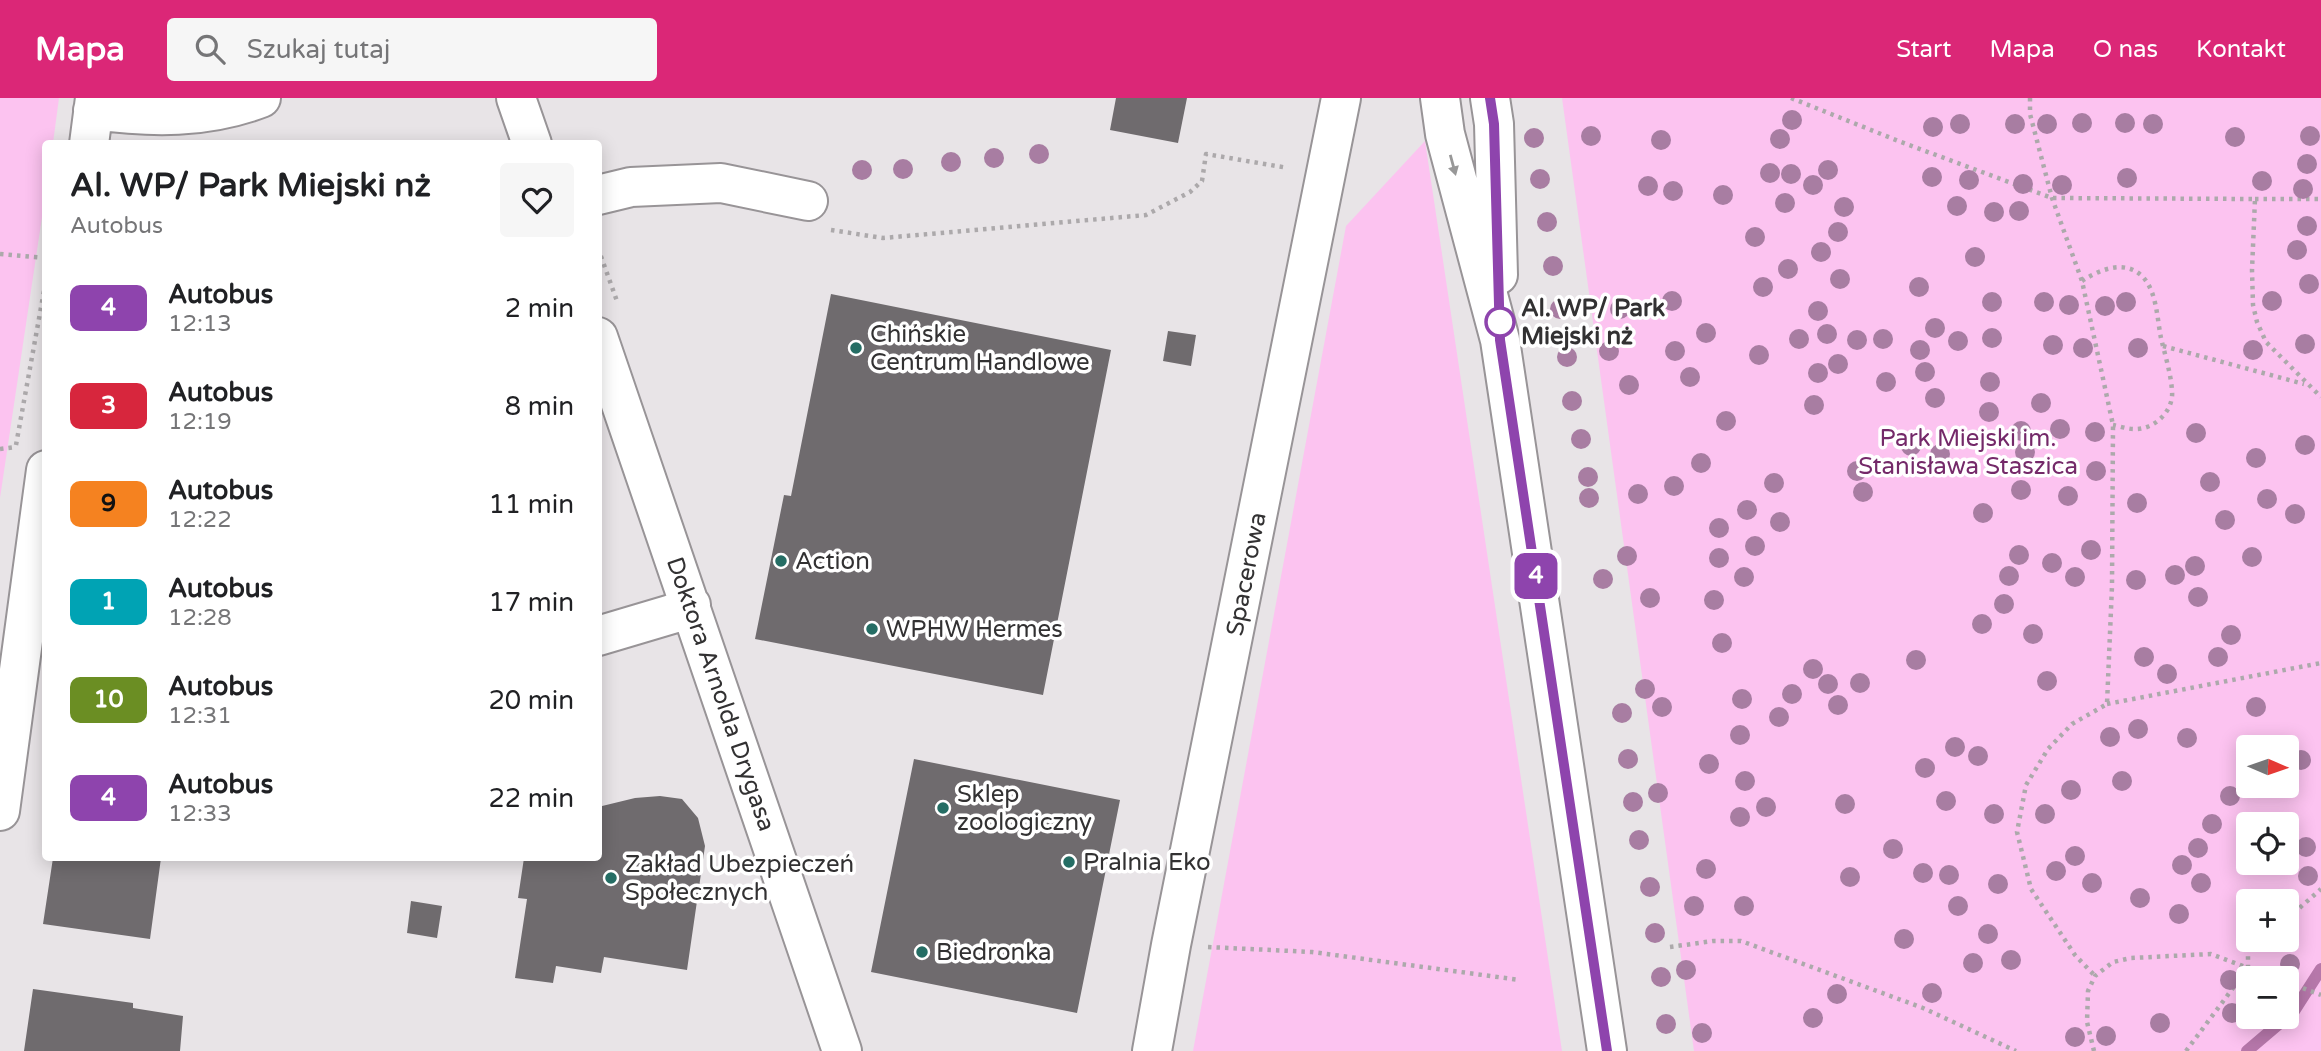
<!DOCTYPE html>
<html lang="pl">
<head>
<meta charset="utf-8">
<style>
  body { margin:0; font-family:"Varela Round",sans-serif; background:#f6f6f6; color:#202124; height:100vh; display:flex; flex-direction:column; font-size:26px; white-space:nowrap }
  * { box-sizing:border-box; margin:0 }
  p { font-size:23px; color:#757577 }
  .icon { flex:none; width:38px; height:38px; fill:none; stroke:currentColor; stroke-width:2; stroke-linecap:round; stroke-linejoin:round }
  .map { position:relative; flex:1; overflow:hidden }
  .details { position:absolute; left:42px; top:42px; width:560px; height:721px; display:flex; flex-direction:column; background:#fff; border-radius:7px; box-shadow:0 4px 18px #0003 }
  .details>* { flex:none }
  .badge { padding:0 14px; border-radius:10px; font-size:24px; line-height:46px }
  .needle { width:46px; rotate:92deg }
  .controls { position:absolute; left:2236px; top:637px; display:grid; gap:14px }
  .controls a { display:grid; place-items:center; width:63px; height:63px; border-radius:7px; background:#fff; box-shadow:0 4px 18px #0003; font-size:35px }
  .map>.badge { position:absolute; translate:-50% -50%; box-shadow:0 0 0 4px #fff }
  .round { display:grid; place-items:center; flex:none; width:74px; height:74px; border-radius:7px; background:#f6f6f6 }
  .summary { display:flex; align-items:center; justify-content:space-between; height:119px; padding:0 28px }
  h1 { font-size:33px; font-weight:700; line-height:52px }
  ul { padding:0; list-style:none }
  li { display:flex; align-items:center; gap:21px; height:98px; padding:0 28px }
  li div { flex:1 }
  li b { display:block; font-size:26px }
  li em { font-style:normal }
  li .badge { min-width:77px; font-weight:700; text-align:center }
  header { display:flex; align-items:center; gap:42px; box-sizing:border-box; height:98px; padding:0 35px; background:#db2777; color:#fff }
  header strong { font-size:33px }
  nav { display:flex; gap:38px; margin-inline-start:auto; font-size:24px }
  .search { width:490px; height:63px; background:#f6f6f6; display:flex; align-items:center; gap:18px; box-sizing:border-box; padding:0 24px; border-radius:7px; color:#757577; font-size:26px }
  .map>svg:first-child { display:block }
  .green { fill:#fcc3f0; fill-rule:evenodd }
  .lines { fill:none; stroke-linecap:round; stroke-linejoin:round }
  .stream { stroke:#b677aa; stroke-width:12 }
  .building { fill:#6f6b6e }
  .minor-casing { stroke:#989497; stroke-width:42 }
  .major-casing { stroke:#989497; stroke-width:42 }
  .path { stroke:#aca9ab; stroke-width:4.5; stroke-dasharray:3.5 5; stroke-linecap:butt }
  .minor { stroke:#fff; stroke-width:38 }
  .major { stroke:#fff; stroke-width:38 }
  .tree { fill:#a87da2 }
  .oneway { fill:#989898 }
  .line-casing { stroke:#fff; stroke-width:16 }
  .line { stroke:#8e44ad; stroke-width:10 }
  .stop-dot { fill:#fff; stroke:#8e44ad; stroke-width:3.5 }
  .poi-dot { fill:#256d64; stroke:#fff; stroke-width:2.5 }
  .labels { text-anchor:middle; stroke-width:7; stroke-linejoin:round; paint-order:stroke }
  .stop-label { font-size:24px; font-weight:bold; fill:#323132; stroke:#fff; text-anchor:start }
  .poi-label { font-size:24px; fill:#323132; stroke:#fff; text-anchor:start }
  .park-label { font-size:24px; fill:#742969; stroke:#fff }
  .street-label { font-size:24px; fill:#323132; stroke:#fff }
</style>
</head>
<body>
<header>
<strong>Mapa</strong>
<div class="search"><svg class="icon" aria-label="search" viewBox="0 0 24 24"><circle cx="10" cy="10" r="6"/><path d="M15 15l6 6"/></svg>Szukaj tutaj</div>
<nav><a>Start</a><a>Mapa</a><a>O nas</a><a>Kontakt</a></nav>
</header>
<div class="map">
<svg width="2321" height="953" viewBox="0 0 2321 953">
  <rect width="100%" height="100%" fill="#e8e4e7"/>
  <path class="green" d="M0 0H59L53 45 46 46 45 99 0 400Z
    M1562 0H2321V953H1694ZM2249 649H2287V688H2249ZM2287 726V765H2249V726ZM2249 803H2287V842H2249ZM2249 880H2287V919H2249Z
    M1425 43 1562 953H1193L1346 128Z"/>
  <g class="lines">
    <path class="stream" d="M2287 918 2294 913 2321 871
      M2247 953 2287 919"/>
  </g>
  <path class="building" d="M1116 0H1187L1178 45 1110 32Z
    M831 196 1111 252 1043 597 755 541 784 397 791 398Z
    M1168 233 1196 237 1191 268 1163 263Z
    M914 661 1120 702 1077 915 871 874Z
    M660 698 682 701 698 720 705 748 687 872 604 859 601 875 556 868 553 885 515 880 527 801 518 800 524 760H598V709L635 700Z
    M53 760H161L150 841 43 826Z
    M411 803 442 808 437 840 407 835Z
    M33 891 133 905V910L183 918 180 953H24Z"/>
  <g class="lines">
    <g class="minor-casing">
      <path id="minor" d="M516 0 532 46
        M93 12C151 20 206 21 261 0
        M89 46 95 0
        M598 97 631 89 721 85 808 103
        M598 239 842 953
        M598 538 672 516 691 507
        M0 713 46 372
        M1152 953 1171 847 1341 0"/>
    </g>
    <g class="major-casing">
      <path id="major" d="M1440 0 1445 36 1500 242 1607 953
        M1490 0 1494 26 1498 177"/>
    </g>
    <path class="path" d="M1791 0 1901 44 2052 100 2255 101 2252 172 2253 207 2257 224 2266 244 2321 299
      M2030 0V16L2052 100 2082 183 2113 327 2112 488 2107 606 2072 626 2048 651 2026 687 2017 734 2031 791 2075 857 2095 878
      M2255 101H2321
      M831 132 883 140 1146 117 1190 94 1202 83 1206 56 1288 70
      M598 150 618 206
      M0 156 46 160
      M2082 183C2099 172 2124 161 2142 178 2157 193 2157 221 2161 240 2165 257 2171 276 2172 293 2174 313 2154 332 2134 331 2127 331 2119 328 2113 327
      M2163 248 2304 286
      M16 347 46 182
      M0 351 16 349
      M2107 606 2321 565
      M2287 821 2321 791
      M1208 849 1312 854 1520 882
      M1670 849 1713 843H1741L1923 910 2016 953
      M2287 884 2321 897
      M2094 953 2087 924 2088 893 2095 878 2113 864 2131 860 2211 856 2248 870V852L2261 842
      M2186 953 2248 870 2276 880"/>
    <use href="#minor" class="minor"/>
    <use href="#major" class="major"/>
  </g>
  <g class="tree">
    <circle cx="1792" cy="22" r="10"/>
    <circle cx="2082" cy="25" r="10"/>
    <circle cx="2125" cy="25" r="10"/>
    <circle cx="1960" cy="26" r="10"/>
    <circle cx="2015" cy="26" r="10"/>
    <circle cx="2047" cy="26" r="10"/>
    <circle cx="2153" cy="26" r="10"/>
    <circle cx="1933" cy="29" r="10"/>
    <circle cx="1591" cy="38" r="10"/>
    <circle cx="2310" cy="38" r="10"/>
    <circle cx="2235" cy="39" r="10"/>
    <circle cx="1534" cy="40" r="10"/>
    <circle cx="1780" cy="41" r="10"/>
    <circle cx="1661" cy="42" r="10"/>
    <circle cx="1039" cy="56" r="10"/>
    <circle cx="994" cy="60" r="10"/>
    <circle cx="951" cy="64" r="10"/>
    <circle cx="2307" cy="66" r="10"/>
    <circle cx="903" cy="71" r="10"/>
    <circle cx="862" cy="72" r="10"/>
    <circle cx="1828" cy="72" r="10"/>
    <circle cx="1770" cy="75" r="10"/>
    <circle cx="1791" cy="76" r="10"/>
    <circle cx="1932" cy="79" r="10"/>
    <circle cx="2127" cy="80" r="10"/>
    <circle cx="1540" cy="81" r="10"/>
    <circle cx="1969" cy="82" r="10"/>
    <circle cx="2262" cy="83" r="10"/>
    <circle cx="2023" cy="86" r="10"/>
    <circle cx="1813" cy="87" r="10"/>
    <circle cx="2062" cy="87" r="10"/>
    <circle cx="1648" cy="88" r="10"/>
    <circle cx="2303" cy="91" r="10"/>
    <circle cx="1673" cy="93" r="10"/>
    <circle cx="1723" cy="97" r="10"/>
    <circle cx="1785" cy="105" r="10"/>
    <circle cx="1957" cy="108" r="10"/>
    <circle cx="1844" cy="109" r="10"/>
    <circle cx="2019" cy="113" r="10"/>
    <circle cx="1994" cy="114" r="10"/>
    <circle cx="1547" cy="124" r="10"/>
    <circle cx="2307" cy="128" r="10"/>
    <circle cx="1838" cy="134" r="10"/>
    <circle cx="1755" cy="139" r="10"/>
    <circle cx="2297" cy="152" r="10"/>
    <circle cx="1821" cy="154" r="10"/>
    <circle cx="1975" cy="159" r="10"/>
    <circle cx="1553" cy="168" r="10"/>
    <circle cx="1788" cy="171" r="10"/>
    <circle cx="1840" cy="181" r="10"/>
    <circle cx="2309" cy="186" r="10"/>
    <circle cx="1763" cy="189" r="10"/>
    <circle cx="1919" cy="189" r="10"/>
    <circle cx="1672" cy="203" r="10"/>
    <circle cx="2272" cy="203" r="10"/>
    <circle cx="1992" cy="204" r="10"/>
    <circle cx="2044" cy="204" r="10"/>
    <circle cx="2126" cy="204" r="10"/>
    <circle cx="2069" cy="207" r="10"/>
    <circle cx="2105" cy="208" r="10"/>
    <circle cx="1560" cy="211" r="10"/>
    <circle cx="1620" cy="211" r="10"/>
    <circle cx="1818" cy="213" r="10"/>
    <circle cx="1935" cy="230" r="10"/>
    <circle cx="1706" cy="235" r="10"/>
    <circle cx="1827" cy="236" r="10"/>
    <circle cx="1992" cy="240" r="10"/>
    <circle cx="1799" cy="241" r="10"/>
    <circle cx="1883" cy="241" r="10"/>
    <circle cx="1857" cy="242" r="10"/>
    <circle cx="1958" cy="243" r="10"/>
    <circle cx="2305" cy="246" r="10"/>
    <circle cx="2053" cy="247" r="10"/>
    <circle cx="2083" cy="250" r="10"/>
    <circle cx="2138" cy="250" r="10"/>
    <circle cx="1920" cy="252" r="10"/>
    <circle cx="2253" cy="252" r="10"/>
    <circle cx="1609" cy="253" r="10"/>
    <circle cx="1675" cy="253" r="10"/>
    <circle cx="1759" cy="257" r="10"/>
    <circle cx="1567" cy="259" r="10"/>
    <circle cx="1838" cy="266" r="10"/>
    <circle cx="1925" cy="274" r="10"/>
    <circle cx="1818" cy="275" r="10"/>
    <circle cx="1690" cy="279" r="10"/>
    <circle cx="1886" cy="284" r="10"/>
    <circle cx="1990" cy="284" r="10"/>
    <circle cx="1629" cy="287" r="10"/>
    <circle cx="1935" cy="300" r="10"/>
    <circle cx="1572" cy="303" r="10"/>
    <circle cx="2041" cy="305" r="10"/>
    <circle cx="1814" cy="307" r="10"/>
    <circle cx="1989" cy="314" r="10"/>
    <circle cx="1726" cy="323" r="10"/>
    <circle cx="2060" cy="331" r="10"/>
    <circle cx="2021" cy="333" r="10"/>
    <circle cx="2095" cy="334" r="10"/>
    <circle cx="2196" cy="335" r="10"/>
    <circle cx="1581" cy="341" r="10"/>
    <circle cx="2305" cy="347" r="10"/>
    <circle cx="1911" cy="348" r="10"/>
    <circle cx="2025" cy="354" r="10"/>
    <circle cx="1940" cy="356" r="10"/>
    <circle cx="2256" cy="360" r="10"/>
    <circle cx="1701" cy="365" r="10"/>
    <circle cx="1857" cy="373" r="10"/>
    <circle cx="2096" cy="373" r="10"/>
    <circle cx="1588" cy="379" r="10"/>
    <circle cx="2210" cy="384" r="10"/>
    <circle cx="1774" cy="385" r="10"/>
    <circle cx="1674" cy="388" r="10"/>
    <circle cx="2021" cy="392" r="10"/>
    <circle cx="1863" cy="394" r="10"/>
    <circle cx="1638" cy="396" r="10"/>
    <circle cx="2068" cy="398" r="10"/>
    <circle cx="1589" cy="400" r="10"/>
    <circle cx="2267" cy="401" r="10"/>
    <circle cx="2137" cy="405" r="10"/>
    <circle cx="1747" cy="412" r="10"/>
    <circle cx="1983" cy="415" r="10"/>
    <circle cx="2295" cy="416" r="10"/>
    <circle cx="2225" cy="422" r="10"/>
    <circle cx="1780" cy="424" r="10"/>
    <circle cx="1719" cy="430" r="10"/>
    <circle cx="1755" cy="448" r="10"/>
    <circle cx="2091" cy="452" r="10"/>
    <circle cx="2019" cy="457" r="10"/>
    <circle cx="1627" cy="458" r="10"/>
    <circle cx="2252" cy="459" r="10"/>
    <circle cx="1719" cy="460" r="10"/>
    <circle cx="2052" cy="465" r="10"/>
    <circle cx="2195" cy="468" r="10"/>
    <circle cx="2175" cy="477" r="10"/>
    <circle cx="2009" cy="478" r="10"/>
    <circle cx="1744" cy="479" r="10"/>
    <circle cx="2075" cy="479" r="10"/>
    <circle cx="1603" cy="481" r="10"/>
    <circle cx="2136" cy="482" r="10"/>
    <circle cx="2198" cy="499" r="10"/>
    <circle cx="1650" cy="500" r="10"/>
    <circle cx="1714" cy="502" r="10"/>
    <circle cx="2004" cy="506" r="10"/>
    <circle cx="1982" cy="526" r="10"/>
    <circle cx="2033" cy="536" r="10"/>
    <circle cx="2231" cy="537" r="10"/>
    <circle cx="1722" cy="545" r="10"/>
    <circle cx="2144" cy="559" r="10"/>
    <circle cx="2218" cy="559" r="10"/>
    <circle cx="1916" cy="562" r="10"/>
    <circle cx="1813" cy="571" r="10"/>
    <circle cx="2167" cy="576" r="10"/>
    <circle cx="2047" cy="583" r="10"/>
    <circle cx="1860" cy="585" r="10"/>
    <circle cx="1828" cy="586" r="10"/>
    <circle cx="1645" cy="591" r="10"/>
    <circle cx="1792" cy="596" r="10"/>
    <circle cx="1742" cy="601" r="10"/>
    <circle cx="1838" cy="607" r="10"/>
    <circle cx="1662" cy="609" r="10"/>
    <circle cx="2256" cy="609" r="10"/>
    <circle cx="1622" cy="615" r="10"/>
    <circle cx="1779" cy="619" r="10"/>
    <circle cx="2138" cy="631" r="10"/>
    <circle cx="1740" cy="637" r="10"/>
    <circle cx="2110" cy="639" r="10"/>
    <circle cx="2187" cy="640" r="10"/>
    <circle cx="1955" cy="649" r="10"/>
    <circle cx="1978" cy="658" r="10"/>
    <circle cx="1628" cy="661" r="10"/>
    <circle cx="2301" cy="662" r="10"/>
    <circle cx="1709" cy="666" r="10"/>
    <circle cx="1925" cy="670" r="10"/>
    <circle cx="1745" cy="683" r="10"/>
    <circle cx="2122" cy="683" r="10"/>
    <circle cx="2071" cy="692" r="10"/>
    <circle cx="1658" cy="695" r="10"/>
    <circle cx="2230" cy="698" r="10"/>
    <circle cx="1946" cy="703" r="10"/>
    <circle cx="1633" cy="704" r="10"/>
    <circle cx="1845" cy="706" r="10"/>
    <circle cx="1766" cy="709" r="10"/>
    <circle cx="1994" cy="716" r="10"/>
    <circle cx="2045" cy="716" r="10"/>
    <circle cx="1740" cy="719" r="10"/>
    <circle cx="2212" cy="726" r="10"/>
    <circle cx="1639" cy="742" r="10"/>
    <circle cx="2306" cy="749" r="10"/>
    <circle cx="2198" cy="750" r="10"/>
    <circle cx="1893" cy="751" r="10"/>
    <circle cx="2075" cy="758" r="10"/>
    <circle cx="2182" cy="767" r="10"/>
    <circle cx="1706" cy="771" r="10"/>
    <circle cx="2056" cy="773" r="10"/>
    <circle cx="1923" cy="775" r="10"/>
    <circle cx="1949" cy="777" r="10"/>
    <circle cx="2308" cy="778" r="10"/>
    <circle cx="1850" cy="779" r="10"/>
    <circle cx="2092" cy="785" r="10"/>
    <circle cx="2201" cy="785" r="10"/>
    <circle cx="1998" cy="786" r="10"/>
    <circle cx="1650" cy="789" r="10"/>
    <circle cx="2140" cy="800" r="10"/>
    <circle cx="1694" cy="808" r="10"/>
    <circle cx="1744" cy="808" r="10"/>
    <circle cx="1958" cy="808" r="10"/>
    <circle cx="2179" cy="816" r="10"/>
    <circle cx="1655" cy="835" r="10"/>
    <circle cx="1988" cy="836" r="10"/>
    <circle cx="1904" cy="841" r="10"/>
    <circle cx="2011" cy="862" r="10"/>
    <circle cx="1973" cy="865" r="10"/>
    <circle cx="2290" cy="866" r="10"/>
    <circle cx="1686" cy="872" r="10"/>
    <circle cx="1661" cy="879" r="10"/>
    <circle cx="2230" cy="882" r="10"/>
    <circle cx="1932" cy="895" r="10"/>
    <circle cx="1837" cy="896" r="10"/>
    <circle cx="2232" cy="915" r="10"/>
    <circle cx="1813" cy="920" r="10"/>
    <circle cx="2160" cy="925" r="10"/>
    <circle cx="1666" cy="926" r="10"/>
    <circle cx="1702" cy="935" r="10"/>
    <circle cx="2106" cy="938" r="10"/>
    <circle cx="2075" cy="939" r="10"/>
  </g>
  <defs><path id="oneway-solid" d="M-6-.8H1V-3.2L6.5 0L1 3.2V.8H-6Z" transform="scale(1.75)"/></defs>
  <use class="oneway" href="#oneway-solid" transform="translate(1453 67) rotate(75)"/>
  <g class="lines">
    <g class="line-casing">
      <path id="line" d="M1490 0 1494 26 1500 242 1607 953"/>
    </g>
    <use href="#line" class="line"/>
  </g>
  <circle class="stop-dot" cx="1500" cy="224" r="14"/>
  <g class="poi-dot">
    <circle cx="856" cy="250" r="7"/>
    <circle cx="781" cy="463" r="7"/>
    <circle cx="872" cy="531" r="7"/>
    <circle cx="943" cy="710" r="7"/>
    <circle cx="1069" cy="764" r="7"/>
    <circle cx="611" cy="780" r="7"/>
    <circle cx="922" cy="854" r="7"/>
  </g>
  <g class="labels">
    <g class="stop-label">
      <text x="1521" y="218">Al. WP/ Park<tspan x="1521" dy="28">Miejski nż</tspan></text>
    </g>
    <g class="poi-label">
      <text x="870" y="244">Chińskie<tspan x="870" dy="28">Centrum Handlowe</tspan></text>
      <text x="795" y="471">Action</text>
      <text x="886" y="539">WPHW Hermes</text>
      <text x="957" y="704">Sklep<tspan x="957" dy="28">zoologiczny</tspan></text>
      <text x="1083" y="772">Pralnia Eko</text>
      <text x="625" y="774">Zakład Ubezpieczeń<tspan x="625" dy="28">Społecznych</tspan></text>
      <text x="936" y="862">Biedronka</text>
    </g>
    <g class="park-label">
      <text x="1968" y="348">Park Miejski im.<tspan x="1968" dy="28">Stanisława Staszica</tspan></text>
    </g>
    <g class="street-label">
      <text transform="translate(1246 476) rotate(-79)" y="8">Spacerowa</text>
      <text transform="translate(721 596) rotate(71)" y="8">Doktora Arnolda Drygasa</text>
    </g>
  </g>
</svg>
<div class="controls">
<a><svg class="needle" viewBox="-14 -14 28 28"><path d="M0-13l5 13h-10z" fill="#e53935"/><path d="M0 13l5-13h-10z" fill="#757577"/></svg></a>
<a><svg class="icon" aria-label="locate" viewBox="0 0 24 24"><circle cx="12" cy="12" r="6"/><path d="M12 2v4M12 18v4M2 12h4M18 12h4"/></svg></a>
<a>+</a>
<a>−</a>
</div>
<b class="badge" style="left:1536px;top:478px;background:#8e44ad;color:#fff">4</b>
<section class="details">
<div class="summary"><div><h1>Al. WP/ Park Miejski nż</h1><p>Autobus</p></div><a class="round"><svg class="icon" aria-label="heart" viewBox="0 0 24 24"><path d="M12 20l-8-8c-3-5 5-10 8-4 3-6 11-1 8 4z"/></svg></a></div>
<ul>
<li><span class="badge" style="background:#8e44ad;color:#fff">4</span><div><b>Autobus</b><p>12:13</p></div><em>2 min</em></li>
<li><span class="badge" style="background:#d7263d;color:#fff">3</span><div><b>Autobus</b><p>12:19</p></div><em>8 min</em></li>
<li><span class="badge" style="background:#f58220;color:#111">9</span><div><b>Autobus</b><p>12:22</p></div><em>11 min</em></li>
<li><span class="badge" style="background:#00a3b4;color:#fff">1</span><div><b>Autobus</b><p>12:28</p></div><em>17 min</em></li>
<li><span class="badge" style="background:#6b8e23;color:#fff">10</span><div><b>Autobus</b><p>12:31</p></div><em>20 min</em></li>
<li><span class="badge" style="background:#8e44ad;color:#fff">4</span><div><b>Autobus</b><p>12:33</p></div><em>22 min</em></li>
</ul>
</section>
</div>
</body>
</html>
